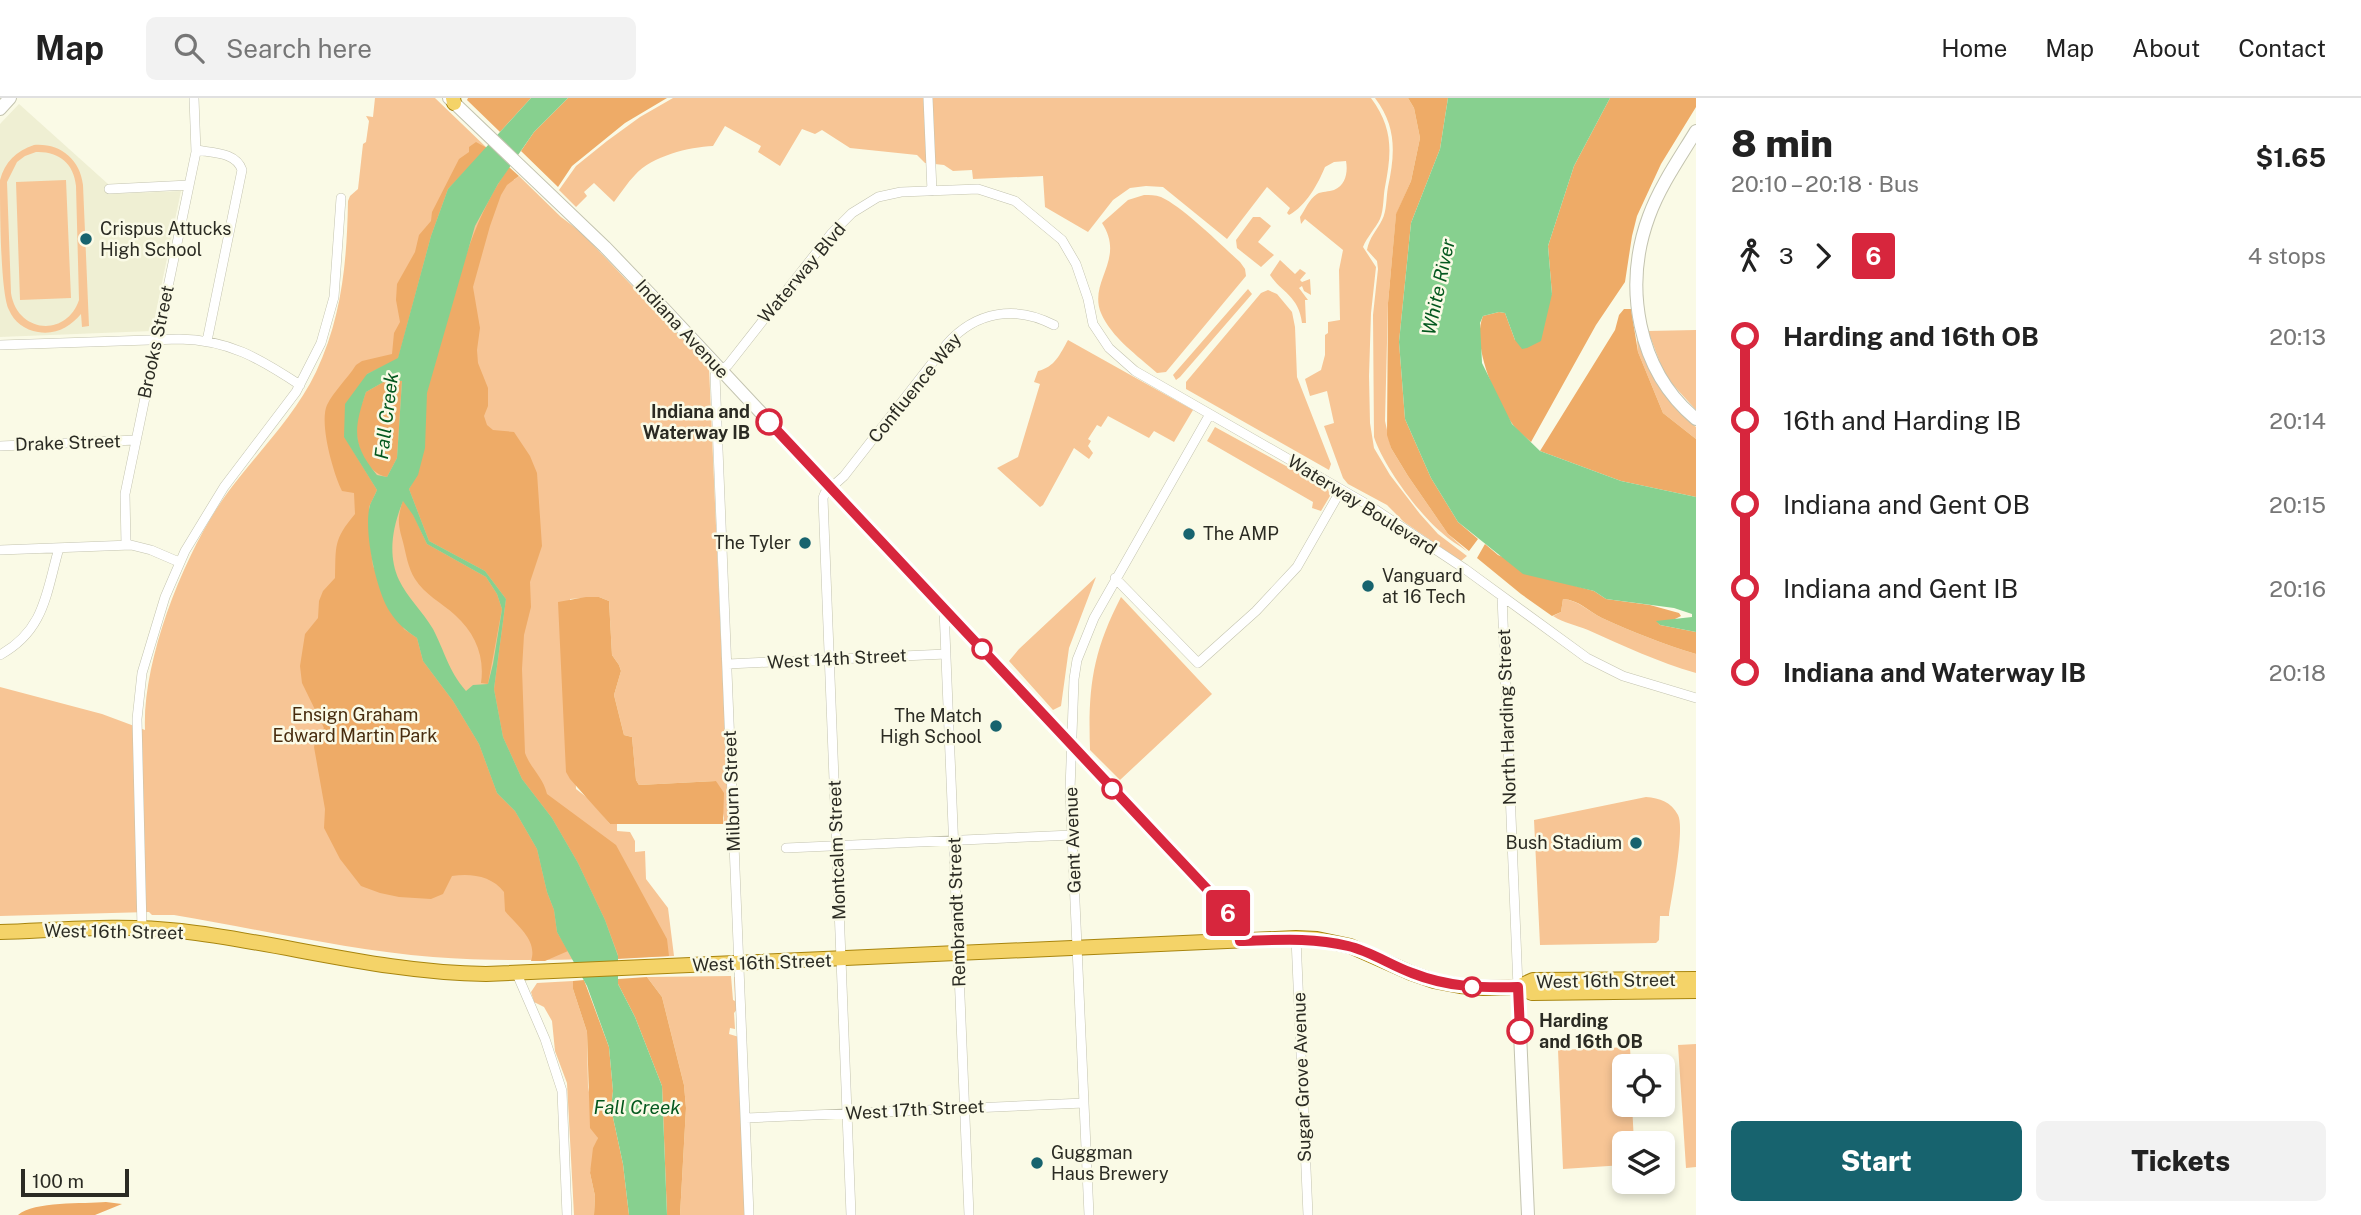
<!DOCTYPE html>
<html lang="en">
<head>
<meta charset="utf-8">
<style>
  body { margin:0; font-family:"Public Sans",sans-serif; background:#f2f2f2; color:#222; height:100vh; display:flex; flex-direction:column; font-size:26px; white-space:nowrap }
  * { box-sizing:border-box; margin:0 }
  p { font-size:23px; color:#767676 }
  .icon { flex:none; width:38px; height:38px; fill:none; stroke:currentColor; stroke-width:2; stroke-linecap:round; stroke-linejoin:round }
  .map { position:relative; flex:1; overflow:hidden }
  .drawer { display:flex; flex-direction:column; background:#fff; width:665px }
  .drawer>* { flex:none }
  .badge { padding:0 14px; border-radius:5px; font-size:24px; line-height:46px }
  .controls { position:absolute; left:1612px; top:956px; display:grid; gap:14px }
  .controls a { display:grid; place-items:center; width:63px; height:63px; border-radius:10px; background:#fff; box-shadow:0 4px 10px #0003; font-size:35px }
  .scale { position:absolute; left:21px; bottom:18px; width:108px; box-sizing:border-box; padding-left:7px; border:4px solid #2b2b23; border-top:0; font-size:19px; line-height:24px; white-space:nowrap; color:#2b2b23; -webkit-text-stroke:5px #fafae6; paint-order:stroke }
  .map>.badge { position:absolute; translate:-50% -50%; box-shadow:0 0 0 4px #fff }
  .legs { display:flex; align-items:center; gap:10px; height:77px; padding:0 35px; font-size:23px }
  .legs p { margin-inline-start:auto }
  .overview { display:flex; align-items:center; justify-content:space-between; height:119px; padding:0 35px }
  h1 { font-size:38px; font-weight:800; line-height:52px }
  .action { display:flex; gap:14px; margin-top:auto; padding:14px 35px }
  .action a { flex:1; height:80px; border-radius:10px; background:#17636e; color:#fff; font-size:28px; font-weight:800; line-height:80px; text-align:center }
  .action a+a { background:#f2f2f2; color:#222 }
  ul { padding:0 35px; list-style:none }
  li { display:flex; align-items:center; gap:24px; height:84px; font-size:26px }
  li i { display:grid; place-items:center; width:10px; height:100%; margin:0 9px; background:currentColor }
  li i::after { content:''; width:18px; height:18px; margin:-9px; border:5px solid; border-radius:50%; background:#fff }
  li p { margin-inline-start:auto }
  li:first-child i { background:linear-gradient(#0000 50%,currentColor 0) }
  li:last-child i { background:linear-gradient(currentColor 50%,#0000 0) }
  header { display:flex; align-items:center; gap:42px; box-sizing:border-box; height:98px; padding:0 35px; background:#fff; border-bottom:2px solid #e0e0e0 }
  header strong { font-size:33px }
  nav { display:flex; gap:38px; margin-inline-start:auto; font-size:24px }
  .search { width:490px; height:63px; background:#f2f2f2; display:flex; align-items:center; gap:18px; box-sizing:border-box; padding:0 24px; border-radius:10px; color:#767676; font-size:26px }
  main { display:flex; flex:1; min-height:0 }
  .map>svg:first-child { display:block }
  .built { fill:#efefd3 }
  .green { fill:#f7c595; fill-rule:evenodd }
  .forest { fill:#eeab67 }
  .water { fill:#87d08f; fill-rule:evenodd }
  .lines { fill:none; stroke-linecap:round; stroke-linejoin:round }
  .street-casing { stroke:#c3c3af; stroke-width:10 }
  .secondary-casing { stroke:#c3c3af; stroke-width:14 }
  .primary-casing { stroke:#a8850e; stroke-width:16 }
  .street { stroke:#fff; stroke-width:9 }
  .secondary { stroke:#fff; stroke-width:12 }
  .primary { stroke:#f4d368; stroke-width:14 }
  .line-1-casing { stroke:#fff; stroke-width:16 }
  .line-1 { stroke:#d7263d; stroke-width:10 }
  .poi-dot { fill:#17636e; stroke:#fafae6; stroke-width:2.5 }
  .stop-1-dot { fill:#fff; stroke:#d7263d; stroke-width:3.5 }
  .labels { text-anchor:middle; stroke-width:5; stroke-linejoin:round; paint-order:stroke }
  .poi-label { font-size:18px; fill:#2b2b23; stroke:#fafae6; text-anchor:start }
  .street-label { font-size:18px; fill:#2b2b23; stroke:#fafae6 }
  .stop-label { font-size:18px; font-weight:bold; fill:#2b2b23; stroke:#fafae6; text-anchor:end }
  .park-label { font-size:18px; fill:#472c0e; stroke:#fafae6 }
  .water-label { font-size:19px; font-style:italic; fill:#04581e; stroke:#fafae6 }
</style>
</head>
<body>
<header>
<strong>Map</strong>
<div class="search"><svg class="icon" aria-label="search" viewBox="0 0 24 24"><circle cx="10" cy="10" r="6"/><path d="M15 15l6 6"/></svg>Search here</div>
<nav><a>Home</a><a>Map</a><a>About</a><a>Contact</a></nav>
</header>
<main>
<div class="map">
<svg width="1696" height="1117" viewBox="0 0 1696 1117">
  <rect width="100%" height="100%" fill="#fafae6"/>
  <path class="built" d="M19 6 108 86 109 96 181 93 152 233 0 239V26Z"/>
  <path class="green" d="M375 0H435L487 50 485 52 514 82 519 78 561 119 581 134 709 269 729 723 723 726 724 720 716 683 639 687 636 682 632 639 624 637 614 597 621 573 619 567 612 557 609 503 599 499 570 501 576 691 589 701 610 726H617V733L630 734 635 743V754L645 753 646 781 668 810 674 858C593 861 513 865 433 859 348 852 258 831 174 817H152L149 814 0 818V589L102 616 145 632C142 560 186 451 228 394 257 355 295 318 316 274 342 219 347 163 348 103L350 98 358 91 363 46 366 44 369 23 366 18 373 19Z
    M673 0H1371C1393 30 1392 53 1385 89 1383 99 1384 111 1380 121 1375 131 1367 139 1363 149L1376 169 1371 215 1369 278 1370 325 1374 350 1390 377 1420 416 1438 436 1467 458 1461 463 1404 424 1387 407 1348 386 1343 380 1324 328 1334 325 1327 293 1310 298 1305 281 1321 272 1325 257V237L1328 235V224L1340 222 1339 172 1343 152 1305 121 1301 126 1300 119C1305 112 1309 101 1317 96 1322 93 1329 94 1334 92 1346 87 1348 74 1346 63L1334 64 1325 69C1318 86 1306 108 1289 117L1287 115 1290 110 1267 89 1227 141 1163 89 1146 88 1130 90 1113 102 1088 134 1045 109 1043 78 973 81 972 72 953 73 944 67 925 65 917 57 850 50 822 32 815 36 802 31 780 68 758 54 761 48 725 28 713 48C689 49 652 58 635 77 627 85 621 95 614 104L594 85 584 94 587 98 576 109 559 92 576 68 607 43 640 19Z
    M1375 0H1408L1414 10 1420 40 1411 83 1396 117 1388 205 1385 323 1391 350 1408 378 1448 436 1468 454C1459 447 1449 442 1441 434 1418 415 1383 367 1374 339L1373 217 1378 171 1377 163 1367 152C1369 140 1377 132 1382 122 1387 113 1386 100 1388 89 1395 56 1397 29 1375 0Z
    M34 47C60 45 80 61 83 87L89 228 82 229 81 216C70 229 56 237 38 234 25 232 14 224 9 212 0 195 0 104 0 82 5 64 16 53 34 47ZM36 54C58 53 74 65 76 88L79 202C66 240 17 235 11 195L7 84 17 64 25 58Z
    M66 82 71 200 20 202 16 84Z
    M1144 97C1150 97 1155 97 1161 99 1183 109 1220 146 1240 164L1245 171 1246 178 1166 274 1157 275C1138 258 1111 239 1101 215 1088 183 1126 162 1102 125L1128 102Z
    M1253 119H1260L1271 128 1258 144 1274 157 1261 169 1237 150 1236 142Z
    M1280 162 1295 176 1300 171 1306 175 1300 182 1302 184 1310 181 1311 197 1304 193 1302 188 1299 190 1308 202H1305L1306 225H1302C1299 198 1281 194 1270 177Z
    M1248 191 1252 196 1180 279 1176 282 1173 277Z
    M1268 192 1277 196 1292 214 1295 229 1297 279 1331 366 1329 372 1186 291V284L1261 195Z
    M1696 232V312L1665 278 1648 233Z
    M1068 242 1193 312 1174 344 1154 333 1149 340 1108 318 1101 329 1097 327 1088 341 1091 343 1088 348 1093 355 1089 361 1074 350 1043 407 1040 409 997 370 1018 359 1040 286 1034 284 1038 273C1055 269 1060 256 1068 242Z
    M1638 242C1649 277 1667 306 1696 329V341L1663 315 1638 254 1637 243Z
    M1215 329 1328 391 1330 398 1321 413 1312 410 1313 404 1207 343Z
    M1096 479 1069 550 1061 608 1053 612 1009 563 1019 551Z
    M1121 499 1212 596 1120 682 1090 652C1088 591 1092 555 1121 499Z
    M1563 501C1578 502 1588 513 1602 520 1633 534 1663 546 1696 556V575C1658 564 1624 548 1588 532 1576 527 1564 525 1553 518L1561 514Z
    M1646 699C1660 700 1671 704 1678 717 1685 730 1672 797 1669 816V818H1660L1659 842 1656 845 1540 847 1534 722Z
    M731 878 733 902 735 903 734 879H736L738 910 734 915 735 931 730 930 729 936 739 939 747 1117H680L686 1010 684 987 662 899 647 879Z
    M573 883V891L587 934 588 989 598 1040 590 1075 595 1098 594 1117H574L567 985 555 953 552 923 544 909 534 904 531 894 537 885Z
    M1696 946V1069L1686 1070 1678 947Z
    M1630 949 1631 968H1624V1006H1632L1634 1045H1624V1067L1563 1071 1558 952Z"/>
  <path class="forest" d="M468 0H531L500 34 467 2Z
    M568 0H667L625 25 572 68 558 89 521 53 534 34Z
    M1408 0H1448L1440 51 1411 125 1399 244 1405 321 1431 380 1458 424 1478 441 1469 453 1448 436 1408 378 1391 350 1387 337 1388 205 1396 116 1411 83 1420 40 1414 10Z
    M1610 0H1696V9L1661 66 1637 118 1632 138 1625 184 1596 227 1531 344C1524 338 1516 332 1511 324 1495 299 1471 247 1483 218L1499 214 1505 215 1515 242 1552 196 1548 148 1574 68Z
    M476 44 487 50 448 91 431 138 398 261 367 276 344 338 377 392 369 409V435L373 468 404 531 417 540 423 563 453 603 479 646 497 695 515 713 537 751 547 794 554 812 557 834 568 853 545 863H531C538 842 517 828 505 813L504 794C492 778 471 775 452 778L443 796 431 801 399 799 380 795 361 788 340 761 324 730 325 711 314 649 316 641 324 630 302 585 300 568 305 536 318 520 319 503 323 493 335 480C336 448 333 442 355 416L354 395 342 393C333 375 319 325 327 307 334 293 347 281 356 267L362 263 392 256 394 235 400 224 396 202 397 186 415 154 419 137 431 123 432 114 459 61 469 54V49Z
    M509 69 519 78 507 87 501 97 490 128 473 189 480 230 477 252 478 265 488 290V308L484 318 487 327 493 332 514 334 530 358 537 375 542 448 530 484 531 509 524 537 522 571 525 655C531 671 543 679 547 696L616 747 667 841 669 858 617 861 618 857 605 822 578 765 552 720 522 681 503 639 494 591 506 501 485 473 429 443 409 391C430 357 421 330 427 293 432 267 441 242 448 216 464 162 476 117 509 69Z
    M1624 211H1631L1638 254 1663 315 1696 341V399L1621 383 1540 353 1615 232 1619 217Z
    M387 282H402L397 360 387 379C363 374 354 343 357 321 359 312 363 303 366 294Z
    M403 402 413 416 427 446 486 479 497 496 502 511 488 586 481 585C485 558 475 535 455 517 442 505 424 496 415 481 408 470 406 456 403 444 398 426 397 421 403 402Z
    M1485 446 1498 457 1561 484 1594 493 1606 501 1650 507 1679 515 1681 518 1671 523H1657L1660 527 1696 534V556C1663 546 1633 534 1602 520 1588 513 1579 502 1563 501L1561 514 1552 518 1521 496 1477 460Z
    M586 499H599L609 503 612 557 619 567 621 573 614 597 624 637 632 639 636 682 639 687 716 683 724 695 723 726H610L570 681 566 674 558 504Z
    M647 879 662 899 684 987 686 1010 680 1117H667L662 988 635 919 618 886V881Z
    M584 882 609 949 613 993 611 1010 623 1066 629 1117H594L595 1098 590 1075 593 1050 598 1040 590 1030 587 934 573 891V883Z
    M106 1104 122 1106 95 1117H18C34 1103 84 1106 106 1104Z"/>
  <path class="water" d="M531 0H568L534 34 498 86 475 128 427 295 425 350 418 377 409 391 429 443 485 473 506 501 494 591 503 639 522 681 552 720 578 765 605 822 618 858V886L635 919 662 988 667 1117H629L623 1066 611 1010 613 993 609 949 587 888 557 834 554 812 547 794 537 751 515 713 497 695 479 646 453 603 423 563 417 540C406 533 397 525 390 514 376 493 363 431 370 407 372 402 375 397 377 392L344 339 345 306 367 276 398 260 431 138 448 91ZM387 282 402 283 397 360 387 379 377 377C351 346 354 330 366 294ZM403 403 413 417 427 446 486 479 497 496 502 511 493 566 488 586 473 587 466 593C448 572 445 554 433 531 423 514 407 499 399 482 387 456 393 428 403 403Z
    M1448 0H1610L1574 68 1548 148 1552 196 1541 243 1527 250 1522 251 1515 242 1505 215 1499 214 1483 218 1480 225 1482 265 1512 326 1540 353 1621 383 1696 399V534L1660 527 1656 523 1692 519V516L1674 510 1606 501 1594 493 1523 476 1458 424 1431 380 1405 321 1399 244 1411 125 1440 51Z"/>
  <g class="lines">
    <g class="street-casing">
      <path id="street" d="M928 0 932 93
        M196 52C213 55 236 54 242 72L207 243
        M109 91 189 87
        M0 247 179 241C229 242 259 260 300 287
        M0 348 136 342
        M126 447 125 396 196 54 194 0
        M0 452 131 447 151 452 179 464
        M1115 480 1198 565 1256 513 1297 469 1341 392
        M1502 498 1518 889
        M944 511 969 1117
        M0 557C45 532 46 495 59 450
        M728 566 946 556
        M786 750 1072 737
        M142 830 137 621 142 575 165 499 185 453 224 389 296 294 321 245 334 199 341 100
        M1296 840 1308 1117
        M517 876 545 941 562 993 567 1117
        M746 1020 1084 1005
        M749 1117 715 277 728 267 831 136 852 115 878 99 901 94 978 91 1015 103 1062 142 1076 166 1088 201 1093 226 1109 250 1135 273 1370 408 1465 471 1587 560 1623 578 1696 600
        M851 1117 823 400 825 395 844 378 947 246C976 213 1016 207 1054 227
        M1089 1117 1070 692 1074 581 1077 562 1094 520 1210 316"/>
    </g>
    <g class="secondary-casing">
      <path id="secondary" d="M449 0 605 149 651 197 1236 823 1240 843
        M0 11 10 0
        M1696 33C1679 61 1660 88 1649 118 1623 188 1637 272 1696 321
        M1518 889 1528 1117"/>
    </g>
    <g class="primary-casing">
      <path id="primary" d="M453 0 454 5
        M0 834C60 832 121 826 181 833 283 845 383 875 486 876L1296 840 1317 841 1350 848 1411 875 1434 883 1460 888 1483 890 1518 889 1533 882 1696 881
        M1518 889 1532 895 1696 893"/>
    </g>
    <use href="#street" class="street"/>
    <use href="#secondary" class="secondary"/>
    <use href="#primary" class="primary"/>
  </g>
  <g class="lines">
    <g class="line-1-casing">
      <path id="line-1" d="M769 324 1236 822 1240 843C1277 842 1311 839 1348 848 1370 853 1390 867 1412 875 1447 889 1481 890 1518 889L1520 933"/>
    </g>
    <use href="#line-1" class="line-1"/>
  </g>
  <g class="poi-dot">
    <circle cx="86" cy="141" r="7"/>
    <circle cx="1189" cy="436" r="7"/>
    <circle cx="805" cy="445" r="7"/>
    <circle cx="1368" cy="488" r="7"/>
    <circle cx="996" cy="628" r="7"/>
    <circle cx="1636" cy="745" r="7"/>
    <circle cx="1037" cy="1065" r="7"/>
  </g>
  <g class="stop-1-dot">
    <circle cx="769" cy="324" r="12"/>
    <circle cx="982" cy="551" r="9"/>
    <circle cx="1112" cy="691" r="9"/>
    <circle cx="1472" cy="889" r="9"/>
    <circle cx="1520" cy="933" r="12"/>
  </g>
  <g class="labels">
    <g class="poi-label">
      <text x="100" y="137">Crispus Attucks<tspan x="100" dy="21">High School</tspan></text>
      <text x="1203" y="442">The AMP</text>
      <text x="791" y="451" text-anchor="end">The Tyler</text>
      <text x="1382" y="484">Vanguard<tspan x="1382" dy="21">at 16 Tech</tspan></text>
      <text x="982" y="624" text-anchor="end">The Match<tspan x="982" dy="21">High School</tspan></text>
      <text x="1622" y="751" text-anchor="end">Bush Stadium</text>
      <text x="1051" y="1061">Guggman<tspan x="1051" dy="21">Haus Brewery</tspan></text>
    </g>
    <g class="street-label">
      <text transform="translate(802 175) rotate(-50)" y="6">Waterway Blvd</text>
      <text transform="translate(682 231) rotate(47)" y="6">Indiana Avenue</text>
      <text transform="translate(156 244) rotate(-78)" y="6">Brooks Street</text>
      <text transform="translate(915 290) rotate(-51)" y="6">Confluence Way</text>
      <text transform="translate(68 345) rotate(-2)" y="6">Drake Street</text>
      <text transform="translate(1362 407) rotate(32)" y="6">Waterway Boulevard</text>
      <text transform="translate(837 561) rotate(-3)" y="6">West 14th Street</text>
      <text transform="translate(1507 619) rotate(-92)" y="6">North Harding Street</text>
      <text transform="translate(732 693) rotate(-92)" y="6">Milburn Street</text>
      <text transform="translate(1073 742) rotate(-92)" y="6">Gent Avenue</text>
      <text transform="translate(837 752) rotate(-92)" y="6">Montcalm Street</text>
      <text transform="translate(957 814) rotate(-92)" y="6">Rembrandt Street</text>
      <text transform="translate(114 834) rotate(1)" y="6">West 16th Street</text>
      <text transform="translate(762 865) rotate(-2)" y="6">West 16th Street</text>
      <text transform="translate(1606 883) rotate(-1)" y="6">West 16th Street</text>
      <text transform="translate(1302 979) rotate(-92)" y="6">Sugar Grove Avenue</text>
      <text transform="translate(915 1012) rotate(-3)" y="6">West 17th Street</text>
    </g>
    <g class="stop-label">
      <text x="750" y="320">Indiana and<tspan x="750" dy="21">Waterway IB</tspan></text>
      <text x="1539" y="929" text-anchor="start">Harding<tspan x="1539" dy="21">and 16th OB</tspan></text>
    </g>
    <g class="park-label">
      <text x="355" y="623">Ensign Graham<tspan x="355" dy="21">Edward Martin Park</tspan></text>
    </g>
    <g class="water-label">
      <text transform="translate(1438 189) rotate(-78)" y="7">White River</text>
      <text transform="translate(386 318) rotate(-83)" y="7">Fall Creek</text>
      <text x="637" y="1016">Fall Creek</text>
    </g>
  </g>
</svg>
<div class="controls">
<a><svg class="icon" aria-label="locate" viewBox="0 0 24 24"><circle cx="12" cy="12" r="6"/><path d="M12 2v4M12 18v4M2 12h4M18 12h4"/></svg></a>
<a><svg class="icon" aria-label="layers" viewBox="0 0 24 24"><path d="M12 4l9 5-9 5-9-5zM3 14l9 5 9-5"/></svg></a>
</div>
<div class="scale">100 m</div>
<b class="badge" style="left:1228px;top:815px;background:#d7263d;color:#fff">6</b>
</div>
<section class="drawer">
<div class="overview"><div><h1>8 min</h1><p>20:10 – 20:18 · Bus</p></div><b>$1.65</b></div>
<div class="legs"><svg class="icon" aria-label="walk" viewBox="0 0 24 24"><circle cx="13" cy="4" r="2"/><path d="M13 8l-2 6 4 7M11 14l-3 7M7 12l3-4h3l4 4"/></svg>3<svg class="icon" aria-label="forward" viewBox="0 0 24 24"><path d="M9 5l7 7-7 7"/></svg><b class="badge" style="background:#d7263d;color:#fff">6</b><p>4 stops</p></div>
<ul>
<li><i style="color:#d7263d"></i><b>Harding and 16th OB</b><p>20:13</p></li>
<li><i style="color:#d7263d"></i><span>16th and Harding IB</span><p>20:14</p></li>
<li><i style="color:#d7263d"></i><span>Indiana and Gent OB</span><p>20:15</p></li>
<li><i style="color:#d7263d"></i><span>Indiana and Gent IB</span><p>20:16</p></li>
<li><i style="color:#d7263d"></i><b>Indiana and Waterway IB</b><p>20:18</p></li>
</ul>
<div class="action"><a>Start</a><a>Tickets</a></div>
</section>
</main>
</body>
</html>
